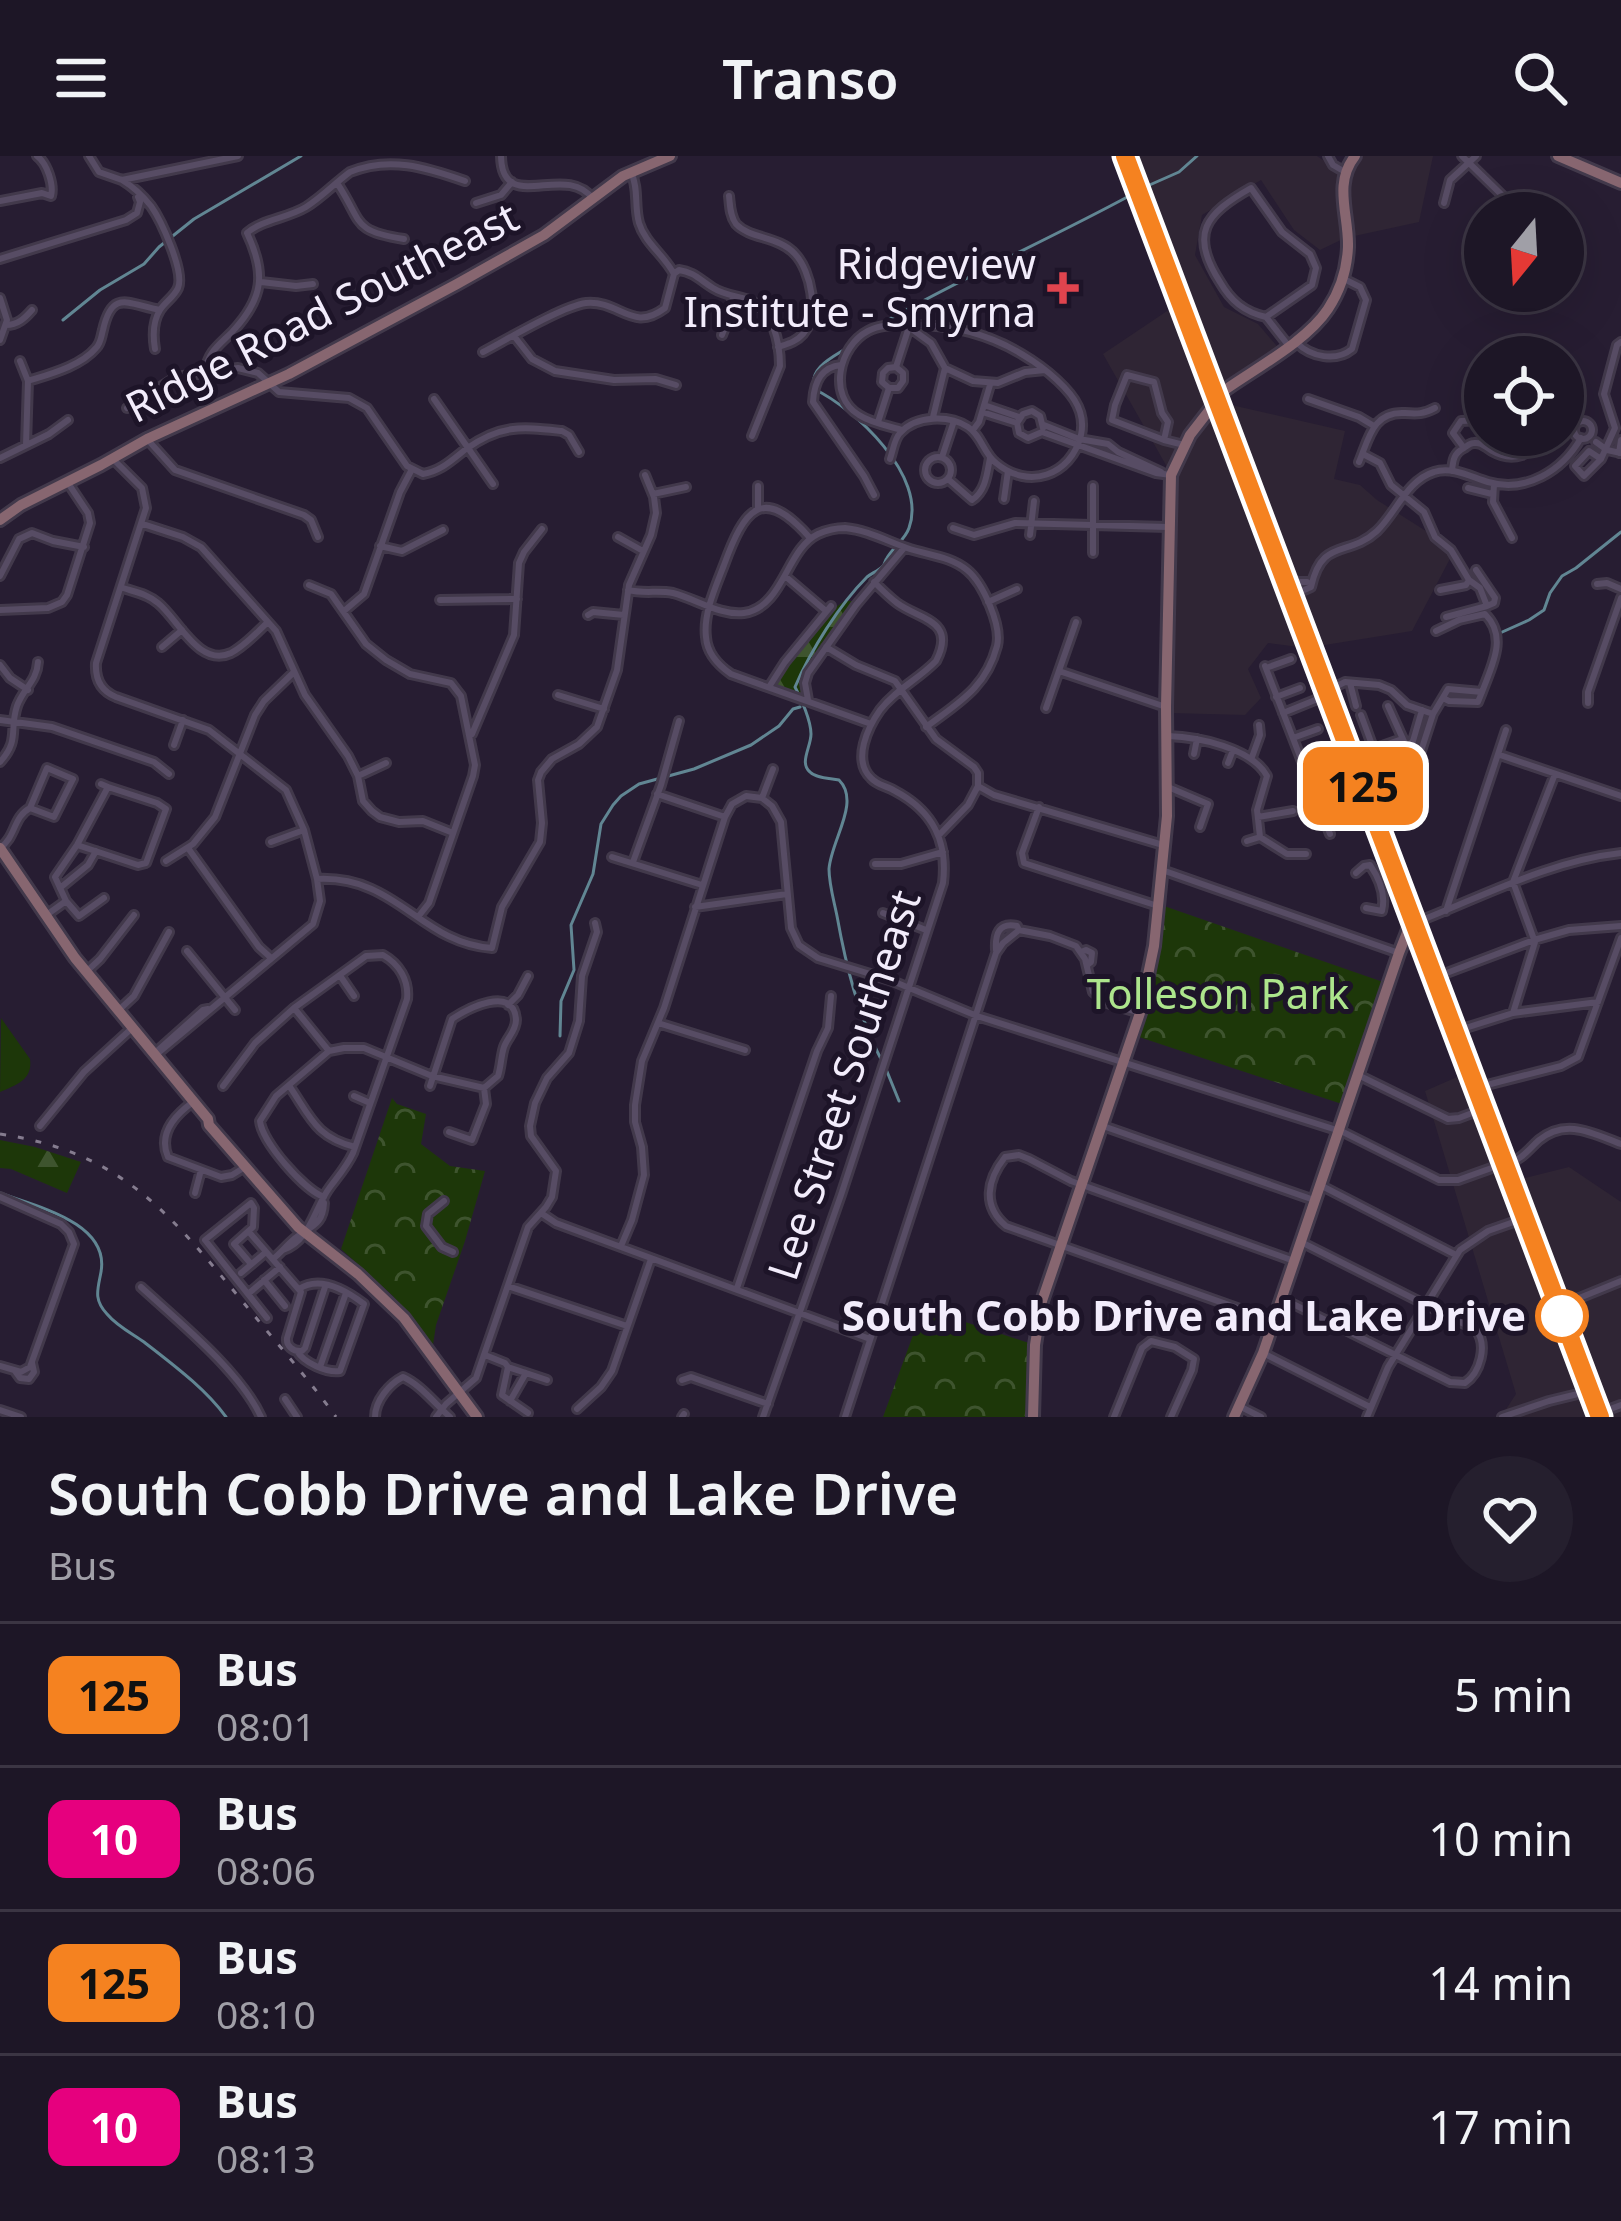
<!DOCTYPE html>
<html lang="en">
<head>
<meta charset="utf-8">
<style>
  body { margin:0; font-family:"Noto Sans",sans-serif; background:#251f2e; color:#f1f3f6; height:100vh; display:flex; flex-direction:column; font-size:45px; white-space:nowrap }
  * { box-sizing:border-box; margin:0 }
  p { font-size:39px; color:#a09fa7 }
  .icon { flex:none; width:66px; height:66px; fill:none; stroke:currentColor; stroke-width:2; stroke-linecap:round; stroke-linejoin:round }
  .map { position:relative; height:1261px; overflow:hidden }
  .side { display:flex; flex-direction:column; background:#1d1626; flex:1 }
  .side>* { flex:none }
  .badge { padding:0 24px; border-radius:18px; font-size:42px; line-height:78px }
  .needle { width:78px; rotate:198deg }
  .controls { position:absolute; left:1464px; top:36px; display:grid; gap:24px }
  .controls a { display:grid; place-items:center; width:120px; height:120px; border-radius:50%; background:#1d1626; box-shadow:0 12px 48px #0002,0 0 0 3px #3b3543; font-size:60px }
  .map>.badge { position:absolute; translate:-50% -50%; box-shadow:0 0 0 6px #fff }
  .round { display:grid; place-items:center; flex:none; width:126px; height:126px; border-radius:63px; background:#251f2e }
  .head { display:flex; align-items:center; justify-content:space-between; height:204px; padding:0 48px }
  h1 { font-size:57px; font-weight:600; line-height:90px }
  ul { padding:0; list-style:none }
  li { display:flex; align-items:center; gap:36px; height:144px; padding:0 48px; border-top:3px solid #3b3543 }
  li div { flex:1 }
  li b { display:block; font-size:45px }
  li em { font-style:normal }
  li .badge { min-width:132px; font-weight:700; text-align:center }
  header { display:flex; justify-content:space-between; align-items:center; height:156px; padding:0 48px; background:#1d1626; font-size:54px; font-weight:600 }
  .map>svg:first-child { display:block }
  .commercial { fill:#2f2534 }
  .grass { fill:#1d3709 }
  .forest { fill:url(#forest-firs) }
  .park { fill:url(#park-crowns) }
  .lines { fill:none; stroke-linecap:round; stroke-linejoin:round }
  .stream { stroke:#618693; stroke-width:3 }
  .street-casing { stroke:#42394b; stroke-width:12 }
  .secondary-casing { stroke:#42394b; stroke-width:16 }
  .primary-casing { stroke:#42394b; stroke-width:20 }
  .street { stroke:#574c64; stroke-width:6 }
  .secondary { stroke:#876670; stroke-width:10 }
  .primary { stroke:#b7817b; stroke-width:14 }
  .rail { stroke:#857c8f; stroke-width:3; stroke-dasharray:6 12; stroke-linecap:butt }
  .line-casing { stroke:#fff; stroke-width:27 }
  .line { stroke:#f58220; stroke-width:18 }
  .health-dot { fill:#e0444e; stroke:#1d1428; stroke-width:4.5 }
  .stop-dot { fill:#fff; stroke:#f58220; stroke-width:6 }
  .labels { text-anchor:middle; stroke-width:10; stroke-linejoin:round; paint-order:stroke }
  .poi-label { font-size:42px; fill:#f2ecfb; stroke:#1d1428; text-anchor:end }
  .street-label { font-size:42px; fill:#f2ecfb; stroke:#1d1428 }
  .park-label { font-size:42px; fill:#ade58c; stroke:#1d1428 }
  .stop-label { font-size:42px; font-weight:bold; fill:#f2ecfb; stroke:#1d1428; text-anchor:end }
</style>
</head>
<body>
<header><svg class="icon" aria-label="menu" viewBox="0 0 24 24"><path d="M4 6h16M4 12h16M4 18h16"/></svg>Transo<svg class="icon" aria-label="search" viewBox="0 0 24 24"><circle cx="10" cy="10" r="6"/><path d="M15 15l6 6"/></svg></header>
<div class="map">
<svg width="1621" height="1261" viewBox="0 0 1621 1261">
  <defs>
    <pattern id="forest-firs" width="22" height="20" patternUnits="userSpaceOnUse" patternTransform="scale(3)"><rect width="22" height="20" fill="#1d3709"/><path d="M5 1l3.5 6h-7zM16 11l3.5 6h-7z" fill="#3e542e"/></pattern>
    <pattern id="park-crowns" width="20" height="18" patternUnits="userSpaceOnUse" patternTransform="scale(3)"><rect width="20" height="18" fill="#1d3709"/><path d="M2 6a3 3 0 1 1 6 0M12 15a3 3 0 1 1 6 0" fill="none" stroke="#3e542e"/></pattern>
  </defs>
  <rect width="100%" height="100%" fill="#271d32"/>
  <path class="commercial" d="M1126 0H1317L1347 20 1361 0H1433L1419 66 1345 82 1320 94 1294 74 1261 24 1202 59 1195 99 1224 151 1258 168 1281 195 1256 205 1249 223 1229 239 1227 248 1345 275 1334 323 1360 329 1377 344 1437 382 1452 399 1412 475 1306 492 1268 487 1248 513 1261 542 1245 559 1170 557 1171 318 1103 198 1179 147Z
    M1471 915 1513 1025 1569 1011 1621 1046V1261H1501L1516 1238 1425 935Z"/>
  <path class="grass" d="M1 862 30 903C33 924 16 929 0 936Z"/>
  <path class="forest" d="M845 445H855L805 514 802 525 804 539 774 529C793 500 815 463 845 445Z
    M0 984 35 991 81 1006 67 1037 11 1013 0 1012Z"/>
  <path class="park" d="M1164 750 1386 827 1345 949 1136 880 1149 845Z
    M392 942 397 948 426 958 421 988 450 1010 485 1015 465 1085 436 1169 433 1189 393 1140 341 1093Z
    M923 1152 1035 1189 1033 1261H883Z"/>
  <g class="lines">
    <path class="stream" d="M1145 31 1179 16 1197 0
      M63 164 100 134 144 108 159 91 194 63 301 0
      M879 169C961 122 1048 84 1131 39
      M847 192C831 202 809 212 814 233 854 252 928 320 909 372 905 384 893 391 887 402 885 404 885 408 883 410 878 415 872 417 867 421 839 449 811 494 795 531 801 542 811 565 811 578 811 591 799 607 810 616 817 623 831 622 839 624 861 646 831 684 829 713 829 728 834 745 837 760 846 810 858 859 882 905
      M1500 477 1529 464 1544 454 1550 437 1562 420 1576 412 1621 376
      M560 880 561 845 574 814 571 769 593 718 601 668 613 649 621 640 639 628 694 613 751 589 779 570 793 553 800 551
      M886 913 899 945
      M0 1037C34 1050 110 1066 101 1116 98 1133 93 1143 107 1158 117 1170 131 1177 144 1186 172 1208 205 1232 226 1261"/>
    <g class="street-casing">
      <path id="street" d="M89 0 99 16 122 24 238 0
        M501 0C502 60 566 5 593 43
        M1328 0 1333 9 1345 16
        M1462 0 1508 45 1538 57
        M122 24C132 30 143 40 151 50 161 64 185 116 178 132 174 141 165 146 160 154 153 165 153 181 155 193
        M337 27C363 66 351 75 404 83
        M1251 32 1282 76 1310 98 1316 112 1312 129 1266 161C1244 156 1231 145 1220 126 1189 78 1205 58 1251 32Z
        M729 40C730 49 730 60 736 68 750 83 779 80 795 98 811 115 820 159 803 178 796 186 787 188 778 191
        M0 45 42 37 51 40C54 29 47 7 37 0
        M476 47 501 39 512 26
        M1444 47 1450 24 1476 0
        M1505 57 1510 46
        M0 103 126 64 137 57 140 46 138 41
        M675 117 679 114C694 116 700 124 713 132 724 139 737 140 749 144 773 152 780 188 780 210L752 280
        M261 126 296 130 313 128
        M0 142 7 164 0 184
        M1266 161 1288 189
        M6 169C18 169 25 162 32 154
        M909 171 931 187 945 212 973 225 998 227 1025 216 1045 214
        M722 179 730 158 733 140
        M514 180 532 203 555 215 614 224 656 223 676 229
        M1297 187C1311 201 1336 206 1352 193L1366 144 1360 131 1342 122
        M483 196C506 184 563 150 586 147 620 144 632 177 665 152L674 118C664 99 645 87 639 67 634 49 639 33 631 16
        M20 205 28 225 26 289
        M841 209C821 211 814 226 813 246L864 320 874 339
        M896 211 903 217V225L898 232H889L882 226 883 217 888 212 896 211 909 171
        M205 215C209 195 218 190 232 176 264 142 266 117 247 77 261 64 288 62 306 51 322 41 335 27 350 16 389 0 425 11 465 25
        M28 225C50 218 81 210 96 192 101 187 101 181 103 174 112 133 128 148 160 154
        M434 243 493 328
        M1308 243 1359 261 1374 270
        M984 249 1019 261
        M127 252 176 221 238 212 258 217 279 236 349 242 367 252 407 310 423 318C441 315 452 304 466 293 501 268 522 271 562 275L569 279 579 296
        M982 256 1017 267 1019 277 1028 282 1042 276 1156 317 1171 319
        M933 261 945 212
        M1485 264 1461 265 1453 277 1464 292C1467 290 1470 287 1474 287 1482 286 1485 291 1492 295 1513 307 1533 299 1545 279
        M1574 274a9 9 0 1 1 18 0a9 9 0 1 1-18 0Z
        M878 266 889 232
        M1017 267 1023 258 1032 255 1040 260 1043 272
        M1044 269 1079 283 1108 288 1118 296 1161 316
        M973 274 979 266 990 229
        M147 283 175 314 304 359 311 364 318 381
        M1164 284 1112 264 1115 249 1127 219 1154 226 1162 257 1168 266 1164 284 1184 289
        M1596 286 1607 294 1621 297
        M1589 295 1601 303 1584 320 1575 310Z
        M1619 297 1621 284
        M1363 298 1380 307 1391 329 1424 356 1435 381 1451 394 1469 424 1480 432 1487 450
        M925 314a13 13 0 1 1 26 0a13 13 0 1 1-26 0Z
        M942 301 954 265
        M0 302 49 278 68 264
        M890 303C893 295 894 283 900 277 916 259 949 259 968 271 981 279 984 298 996 307 1028 334 1071 320 1081 279 1087 252 1068 233 1049 217 1007 183 958 167 904 169 892 169 879 169 868 175 839 190 827 240 859 259 871 267 889 270 902 274
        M1601 303 1615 272 1604 238 1617 189 1621 186
        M114 304 142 332 146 352 96 507C95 523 101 535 116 541L209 574 286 634 304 674 317 723 320 745 313 768 157 898
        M1359 306C1369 282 1373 255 1405 257 1417 258 1424 258 1435 252
        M1452 315C1453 304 1454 297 1464 292
        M948 323 972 344C986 335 987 317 990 302
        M1494 328 1493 346 1512 382
        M758 330V353
        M1093 330V397
        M1468 332 1492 338
        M653 338 686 331
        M1004 343 1008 315
        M143 368 183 381 201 391 276 475 305 539 348 600 358 620 363 645 372 655 380 661 399 666 423 665 453 677
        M953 372 974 379 1015 367 1168 371
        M1030 379 1034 345
        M618 381 643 395
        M810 382C762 327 744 354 724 409 716 430 703 458 706 481 707 497 718 509 731 518L871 568
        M380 390 402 395 443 374
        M1476 414 1495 442 1494 447 1487 450
        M0 420 19 383 32 377 53 385 84 391
        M785 420 826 455
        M1288 421 1297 426H1307
        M1597 428 1607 427 1621 433
        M309 429 331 438 366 488 386 504 410 518 451 527 461 540 475 609 473 620 429 747 418 761
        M123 432C135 436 148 438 158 447 178 463 199 512 231 497 245 490 257 476 268 466
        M628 434C644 438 658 434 673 437 696 443 721 460 744 457 784 451 786 393 818 378 827 374 836 372 845 372 867 374 887 385 907 392 927 399 950 400 967 414 983 427 1002 470 997 490 986 532 958 547 926 571
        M1440 434 1466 429 1469 424
        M1293 439 1311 431C1322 381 1348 402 1377 375 1396 357 1407 324 1434 316 1452 310 1471 321 1488 326 1526 337 1562 315 1581 282
        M440 444 517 443
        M988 446 1017 433
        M0 454 48 452 62 446 67 439 90 367 88 357 68 327
        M344 455 364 438 400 336 411 315
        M588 459 593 456 624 459
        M1446 461 1487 450
        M1436 475 1459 464 1485 458C1508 481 1492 509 1482 536
        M162 491 182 474
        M826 491 856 509 895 525 936 583 974 611 978 617V630
        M0 509 10 522 28 534
        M1265 510 1330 678
        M1266 512 1291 503
        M1059 515 1166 551
        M1350 527 1356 550
        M769 531 785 506 831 450
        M1327 535 1345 526 1379 529 1391 534 1407 549 1433 558 1448 533 1482 536
        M558 539 604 553
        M1276 541 1300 532
        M1443 542 1449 545 1478 546 1482 536
        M808 544 805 527 808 517 856 449 904 392
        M1588 547V536L1621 442
        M1388 550 1407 592
        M1046 552 1076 466
        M1283 557 1325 540
        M1361 559 1388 632 1404 639 1409 632 1433 558
        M0 564 52 571 154 606 169 618
        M472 578 514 479 519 407 524 396 542 373
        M1168 580C1198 581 1252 592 1267 620L1257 654 1260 681 1287 698H1306
        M1293 582 1318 573
        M174 589 183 564
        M1407 592 1413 585 1422 554
        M1374 593 1402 583
        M1194 598 1197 583
        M1500 599 1621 640
        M1252 601 1260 579 1259 569
        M0 606C20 584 9 574 17 550 23 533 37 525 38 506
        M1228 607 1233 594
        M1304 611 1330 601
        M47 612 73 623 54 661 30 652Z
        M358 620 386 607
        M101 628 108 631 77 689 55 721 66 745 79 760 104 742
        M978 630 994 639 1163 689
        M1168 631 1208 648 1200 671
        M657 638 725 661
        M1315 639 1343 628
        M762 642 773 613
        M1039 651 1022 697 1024 707 1158 750
        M1322 656 1362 640
        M1258 661 1293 655
        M1327 670 1356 658
        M940 678 968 649 978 630
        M1247 685 1260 681
        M271 686 304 674
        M77 689 138 709 146 707 166 653 157 647 108 631
        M0 692C16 681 13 661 30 652
        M188 692 259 791 270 801
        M612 701 702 729
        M166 705 193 688 215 661 255 559 264 545 294 516
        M633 706 661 629 679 565
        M875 708H901L943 696
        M1162 714 1399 797
        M1356 717 1364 710 1370 709C1379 722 1386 739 1382 755L1366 752
        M317 723C397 719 420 787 492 792L502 751 540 686 542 667 538 624 541 616 552 603 579 588 597 571 617 514 629 429 651 379 656 357 654 341 645 319
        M60 732 88 709 96 695
        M695 751 787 738
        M1446 755 1506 574
        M883 757 926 774
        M45 760 66 745
        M1417 766C1484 740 1549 705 1621 697
        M996 794C995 778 999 766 1017 770L1019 774
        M187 795 235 854
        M1081 796 1086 794 1092 797 1091 806 1087 809
        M86 816 100 803 134 759
        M341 821 354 840
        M1436 821 1534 784 1569 774 1621 770
        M508 849 518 839 528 820
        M294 852 329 895
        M120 853 134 840 169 776
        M1513 857 1535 786 1513 726 1555 618
        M658 867 745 894
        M1456 875 1513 857 1598 846
        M156 896 203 854 208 853
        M1358 919 1448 963 1459 962 1480 954
        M223 930 255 887 294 852 366 800 383 799C399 808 409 824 407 843L353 997C347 1010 339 1019 330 1031 314 1052 311 1084 283 1094
        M430 930 452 863C467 853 514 828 516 864 516 875 507 882 504 891 501 900 501 911 498 920L484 932 486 948 472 984 449 976
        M290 931C311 962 316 981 355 991
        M1479 931 1561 910 1578 901 1621 782
        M354 940 370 947
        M193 946C175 959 158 978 168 1001L221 1021 232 1019 245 1011
        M40 970 84 916 131 873
        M1103 970 1314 1044
        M1508 1008C1522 1003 1528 994 1539 984 1566 962 1592 977 1621 988
        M1320 1029 1456 1099
        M195 1037 201 1014
        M0 1041 61 1068 69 1076 74 1088 30 1211 21 1216 0 1210
        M324 1041C304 1034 262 986 260 965L276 940 329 895 344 892H364L432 920 484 932
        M444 1045 428 1058 426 1070 442 1091 453 1096
        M541 1057 556 1067 870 1183
        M249 1076 301 1136 287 1182C286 1190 293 1196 302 1195L305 1192 325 1131
        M621 1090 632 1064 644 1019 642 991 635 966V949L642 905 664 852 725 661 732 648 746 640 762 642 772 650 781 666 791 772 799 789 818 802 890 824 977 860 1343 976 1439 1024H1458L1500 1009
        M273 1103C282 1096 289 1086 298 1080 314 1069 323 1067 324 1047
        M251 1108 234 1088 253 1071 254 1052 251 1047 205 1084 267 1162
        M241 1117 266 1096
        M264 1124 285 1150
        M508 1130 627 1170
        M141 1131C178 1165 240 1215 261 1261
        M737 1132 817 895 828 872 831 840
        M248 1138 280 1111
        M1281 1142 1450 1226 1465 1227C1480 1217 1488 1189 1476 1174L1303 1087
        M1562 1149 1621 1125
        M1274 1165 1006 1070C982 1050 987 1024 1005 1001L1019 999 1029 1003 1071 1025 1294 1105
        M297 1195C304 1207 327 1217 340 1215L364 1148C347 1135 320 1119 299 1133
        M1263 1197 1370 1251
        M485 1199 505 1207 508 1211 547 1224
        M320 1211 346 1137
        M508 1211 502 1239 528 1257
        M15 1215 20 1222 29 1223 34 1216 32 1207
        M682 1224 691 1221 768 1248
        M285 1243 297 1261
        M510 1245 526 1217
        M1239 1250 1261 1261
        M577 1253 601 1231 612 1215 651 1103
        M0 1254 21 1261
        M1602 1256 1621 1249
        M375 1261C375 1245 389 1228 403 1221 421 1229 435 1248 450 1261
        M436 1261 446 1248 476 1222 528 1071 546 1051 552 1041 556 1015 531 980 530 970 535 947 547 922 569 897 579 865 582 820 597 776 595 767
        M682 1261 684 1258
        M763 1261 841 1039 943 727C948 685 933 655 895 635 887 630 877 629 871 622 852 604 868 571 880 554 896 533 919 523 936 505 957 464 920 464 897 447 889 441 881 433 874 426
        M845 1261 996 797 1003 787 1019 774 1050 780 1076 790 1085 803 1093 836 1107 847 1140 857
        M1114 1261 1142 1192 1151 1185 1175 1191 1194 1203 1192 1214 1171 1261
        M1367 1261 1388 1211 1460 1094 1488 1075 1525 1062
        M1502 1261 1549 1245 1590 1235"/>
    </g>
    <g class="secondary-casing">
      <path id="secondary" d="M1558 0 1621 27
        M0 364 21 349 101 309 147 283 289 218 457 128 544 79 623 20 670 0
        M0 692 75 802 208 963 209 969 298 1071 358 1118 404 1162 477 1261
        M1033 1261 1035 1189 1042 1145 1140 857 1154 790 1167 660 1166 551 1171 319 1190 279 1225 234C1256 212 1307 185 1328 153 1340 135 1347 112 1348 91 1349 59 1333 28 1355 0
        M1234 1261 1263 1197 1399 797 1408 774 1414 767"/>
    </g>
    <g class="primary-casing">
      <path id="primary" d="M1125 0 1600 1261"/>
    </g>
    <use href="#street" class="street"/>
    <use href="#secondary" class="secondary"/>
    <use href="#primary" class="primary"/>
    <path class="rail" d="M0 978C122 996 169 1057 243 1146 274 1184 307 1221 336 1261"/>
  </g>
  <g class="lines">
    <g class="line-casing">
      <path id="line" d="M1125 0 1600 1261"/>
    </g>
    <use href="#line" class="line"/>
  </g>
  <path class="health-dot" d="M1057 114h12v12h12v12h-12v12h-12v-12h-12v-12h12z"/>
  <circle class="stop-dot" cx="1562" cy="1160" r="24"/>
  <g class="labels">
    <g class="poi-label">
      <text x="1036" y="123">Ridgeview<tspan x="1036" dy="48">Institute - Smyrna</tspan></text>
    </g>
    <g class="street-label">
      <text transform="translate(322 156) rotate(-27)" y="15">Ridge Road Southeast</text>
      <text transform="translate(844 929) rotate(-72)" y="15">Lee Street Southeast</text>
    </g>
    <g class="park-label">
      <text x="1218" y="853">Tolleson Park</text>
    </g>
    <g class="stop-label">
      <text x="1526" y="1175">South Cobb Drive and Lake Drive</text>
    </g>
  </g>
</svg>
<div class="controls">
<a><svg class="needle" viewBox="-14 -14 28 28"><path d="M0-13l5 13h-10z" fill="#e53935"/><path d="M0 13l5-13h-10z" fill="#a09fa7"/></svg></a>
<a><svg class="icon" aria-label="locate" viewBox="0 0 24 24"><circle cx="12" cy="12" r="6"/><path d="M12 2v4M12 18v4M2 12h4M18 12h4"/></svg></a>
</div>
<b class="badge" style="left:1363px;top:630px;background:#f58220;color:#111">125</b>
</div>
<section class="side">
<div class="head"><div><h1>South Cobb Drive and Lake Drive</h1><p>Bus</p></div><a class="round"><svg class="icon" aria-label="heart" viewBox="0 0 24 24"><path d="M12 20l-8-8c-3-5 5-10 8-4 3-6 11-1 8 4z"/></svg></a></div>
<ul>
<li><span class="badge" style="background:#f58220;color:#111">125</span><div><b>Bus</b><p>08:01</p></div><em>5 min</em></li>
<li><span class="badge" style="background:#e6007e;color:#fff">10</span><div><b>Bus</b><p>08:06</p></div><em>10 min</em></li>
<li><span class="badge" style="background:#f58220;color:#111">125</span><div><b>Bus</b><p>08:10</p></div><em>14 min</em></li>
<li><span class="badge" style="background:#e6007e;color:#fff">10</span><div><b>Bus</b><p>08:13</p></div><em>17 min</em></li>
</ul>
</section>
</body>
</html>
